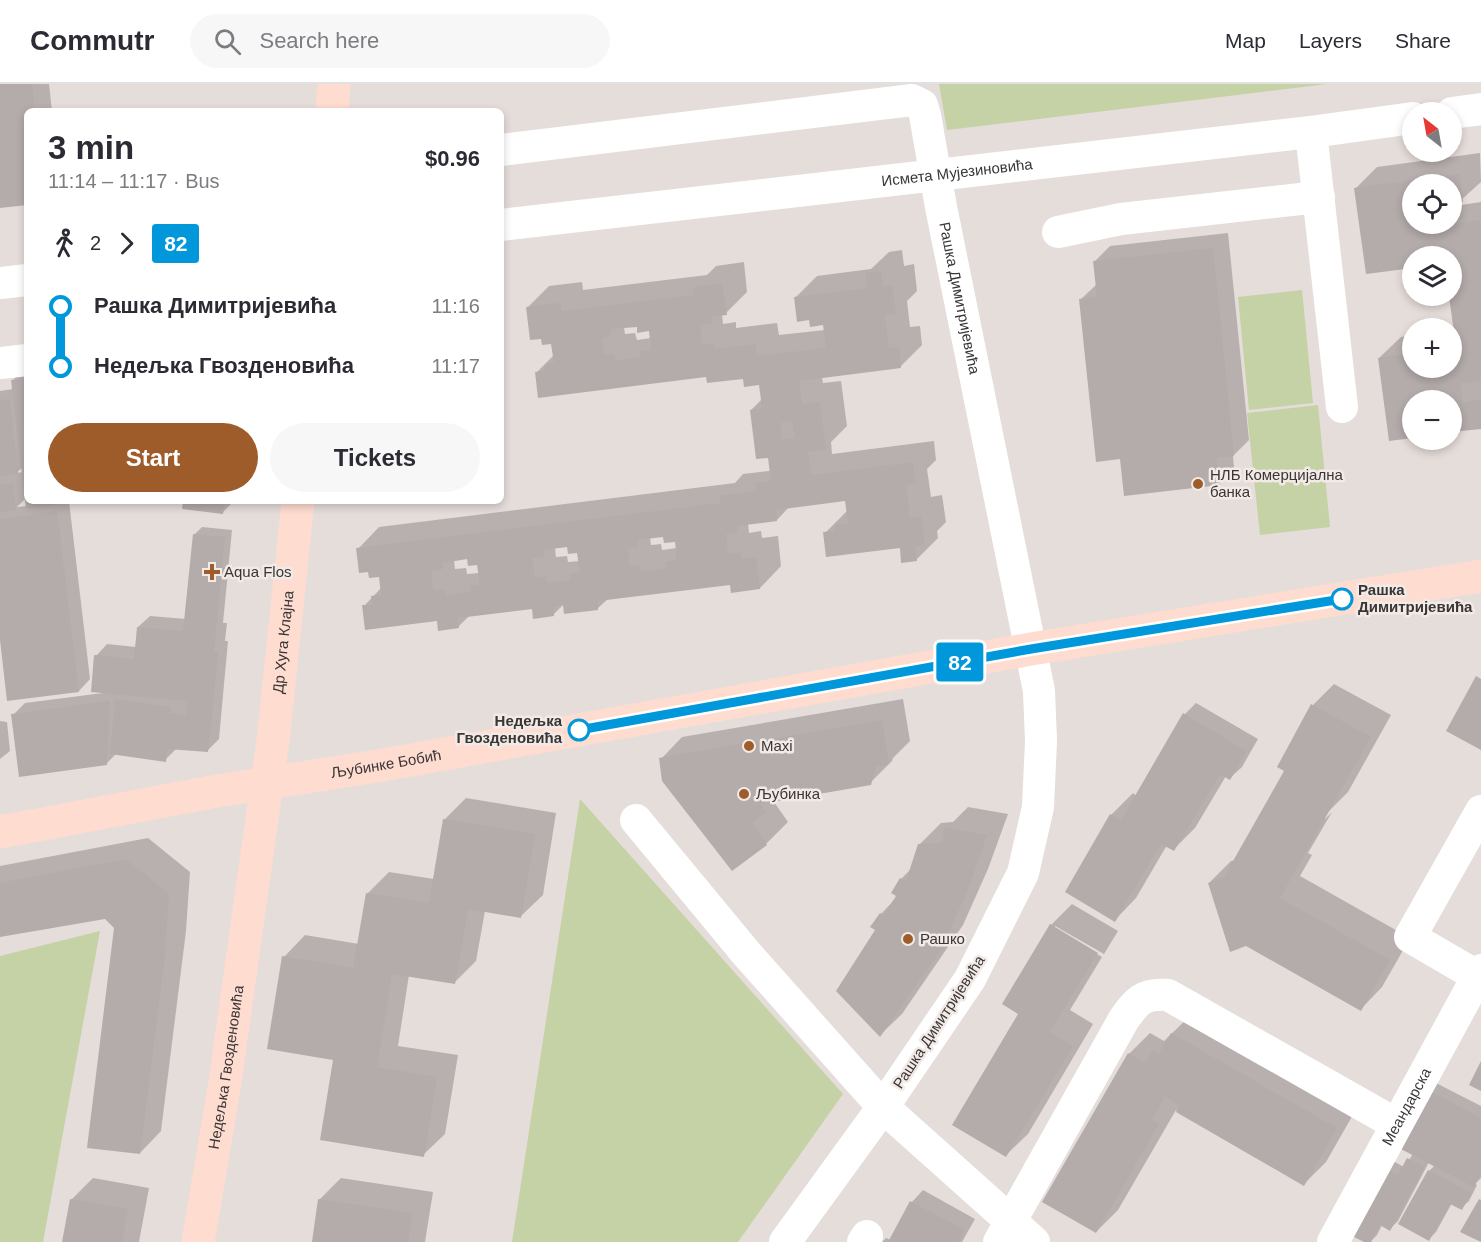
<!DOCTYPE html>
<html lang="en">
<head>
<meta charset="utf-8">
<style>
  body { margin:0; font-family:Helvetica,sans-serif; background:#f7f7f7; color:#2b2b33; height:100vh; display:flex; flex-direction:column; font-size:22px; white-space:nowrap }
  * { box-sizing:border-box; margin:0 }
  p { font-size:20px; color:#7c7c81 }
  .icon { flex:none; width:33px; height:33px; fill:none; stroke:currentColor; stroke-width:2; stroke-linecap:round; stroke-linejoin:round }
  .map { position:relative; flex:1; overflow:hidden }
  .side { position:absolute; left:24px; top:24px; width:480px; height:396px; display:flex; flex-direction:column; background:#fff; border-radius:9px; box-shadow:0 3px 9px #0003 }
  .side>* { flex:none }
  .badge { padding:0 12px; border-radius:4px; font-size:21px; line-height:39px }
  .needle { width:39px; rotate:329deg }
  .fabs { position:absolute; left:1402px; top:18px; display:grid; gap:12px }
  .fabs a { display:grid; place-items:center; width:60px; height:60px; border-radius:50%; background:#fff; box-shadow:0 3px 9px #0003; font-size:30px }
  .map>.badge { position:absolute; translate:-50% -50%; box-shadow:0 0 0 3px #fff }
  .legs { display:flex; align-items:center; gap:9px; height:66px; padding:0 24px; font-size:20px }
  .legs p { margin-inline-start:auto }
  .summary { display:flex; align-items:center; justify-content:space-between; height:102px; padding:0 24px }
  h1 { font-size:33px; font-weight:600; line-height:45px }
  .button { display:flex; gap:12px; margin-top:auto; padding:12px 24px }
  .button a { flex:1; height:69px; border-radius:36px; background:#9f5c2b; color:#fff; font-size:24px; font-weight:600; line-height:69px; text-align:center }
  .button a+a { background:#f7f7f7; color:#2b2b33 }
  ul { padding:0 24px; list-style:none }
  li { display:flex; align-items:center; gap:21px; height:60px; font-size:22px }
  li i { display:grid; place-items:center; width:9px; height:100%; margin:0 8px; background:currentColor }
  li i::after { content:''; width:15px; height:15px; margin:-8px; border:4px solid; border-radius:50%; background:#fff }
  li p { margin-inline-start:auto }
  li:first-child i { background:linear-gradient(#0000 50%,currentColor 0) }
  li:last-child i { background:linear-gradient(currentColor 50%,#0000 0) }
  header { display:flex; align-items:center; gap:36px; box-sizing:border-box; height:84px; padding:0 30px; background:#fff; border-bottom:2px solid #e1e1e2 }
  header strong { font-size:28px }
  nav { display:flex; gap:33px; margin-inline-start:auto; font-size:21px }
  .search { width:420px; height:54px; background:#f7f7f7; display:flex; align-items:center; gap:15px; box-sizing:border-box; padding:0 21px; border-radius:33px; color:#7c7c81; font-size:22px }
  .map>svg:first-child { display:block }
  .green { fill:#c4d2a5 }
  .shadow { fill:#0003; fill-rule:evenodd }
  .building { fill:#b4acaa; fill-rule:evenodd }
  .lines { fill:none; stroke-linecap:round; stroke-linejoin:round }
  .minor { stroke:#fff; stroke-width:32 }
  .major { stroke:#fedcd0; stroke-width:33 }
  .line-1-casing { stroke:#fff; stroke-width:14 }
  .line-1 { stroke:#0098da; stroke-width:9 }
  .poi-dot { fill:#9f5c2b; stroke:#f2eae7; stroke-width:2 }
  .stop-1-dot { fill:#fff; stroke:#0098da; stroke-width:3 }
  .labels { text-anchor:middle; stroke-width:5; stroke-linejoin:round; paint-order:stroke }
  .street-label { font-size:15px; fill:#393635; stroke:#f2eae7 }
  .poi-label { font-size:15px; fill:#393635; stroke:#f2eae7; text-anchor:start }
  .stop-label { font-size:15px; font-weight:bold; fill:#393635; stroke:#f2eae7; text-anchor:start }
</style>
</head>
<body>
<header>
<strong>Commutr</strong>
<div class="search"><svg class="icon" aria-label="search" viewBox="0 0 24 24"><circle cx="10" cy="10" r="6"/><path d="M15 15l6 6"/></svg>Search here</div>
<nav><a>Map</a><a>Layers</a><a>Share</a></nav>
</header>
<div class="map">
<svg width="1481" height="1158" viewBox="0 0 1481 1158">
  <rect width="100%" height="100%" fill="#e5ddda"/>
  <path class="green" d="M939 0H1327L947 46Z
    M1302 206 1313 319 1249 326 1238 213Z
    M1318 321 1330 443 1260 451 1247 329Z
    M580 715 843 1010 738 1158H512Z
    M100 847 43 1158H0V872Z"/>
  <path class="shadow" d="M0 0H49L52 27H27V119L0 123Z
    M1480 69 1481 98 1460 117 1461 121 1481 118V343L1452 347V316H1413V352L1379 274 1401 253 1413 251V284H1452V246H1455L1450 212H1452V172H1413V182L1356 104 1377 83ZM1413 100H1452V140H1413Z
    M1228 149 1249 356 1233 372 1234 384 1219 400 1122 374 1080 216 1097 200 1095 177 1110 162Z
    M902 166 904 182 914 180 917 207 907 217 910 243 920 242 922 261 900 283 822 293 823 299 841 297 847 342 831 358 832 370 934 357 936 376 927 385 931 413 942 411 946 438 937 447 938 454 916 476 901 463 825 449 847 427 846 415 790 422 777 436 748 439 749 449 761 447 762 454 778 452 781 482 760 504 731 499 608 515 598 524 564 520 553 531 533 524 470 531 458 543 439 535 364 522 382 503 380 491 369 486 358 465 379 443 735 399 743 390 769 387 771 385 770 372 751 326 762 315 760 299 744 293 707 291 536 289 554 271 553 258 527 224 549 202 582 198 583 206 707 191 716 182 744 178 747 208 726 229 722 230 723 240 736 238V244L777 239 779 251 825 246 824 239 811 235 796 213 817 192 871 185 889 168ZM638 241 650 246 651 254 637 256 635 249 625 250 624 243ZM664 452 676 456 677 464 662 466 661 460 651 461 650 453ZM569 462 579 467 580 477 568 478 567 472 556 473 555 464ZM469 474 479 479 480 489 467 490 466 484 455 485 454 476Z
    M24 285H27V417H69L90 595 79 607 0 544V307L13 305 12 297ZM23 383V388L16 389ZM26 414 27 422 17 423Z
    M185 417H234L223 428Z
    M202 443 232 446 223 539H227L225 557H228L219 655 207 667 177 664 165 676 117 669 106 680 13 631 25 619 103 609 96 572 107 560 136 563 138 543 150 532 186 535 194 451Z
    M1334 600 1391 631 1348 708 1325 731V735L1332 728 1308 769 1312 771 1300 792 1410 854 1382 903 1361 925 1209 799 1231 777 1235 776 1286 686 1313 621Z
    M903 615 910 657 893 674 892 677 870 699 777 715 774 718 788 738 766 760 661 675 682 653Z
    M1196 619 1258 655 1242 683 1230 694 1226 692 1195 744 1174 765 1167 761 1136 814 1115 836 1111 731 1133 709 1137 712 1185 630Z
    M0 637 7 638 10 667 0 675Z
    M466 714 556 729 543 811 521 832 485 827 476 877 455 898 409 891 398 962 458 971 445 1050 423 1071 335 974 284 873 305 851 359 860 367 810 389 788 434 795 444 736Z
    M968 723 1008 730 988 785 963 841 902 930 880 951 877 845 881 830 898 812 901 795 911 785 919 761 941 739 953 738Z
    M148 754 190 788 186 847 161 1047 140 1069 116 843 105 833 0 852V782Z
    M1072 820 1118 847 1104 870 1055 842V845L1102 873 1070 926 1093 940 1028 1050 1006 1071 1020 929 1051 841Z
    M1194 928 1358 1022 1326 1078 1304 1100 1176 1026 1118 1126 1096 1148 1129 970 1150 949 1164 957Z
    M1436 999 1481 1022V1094L1475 1100 1477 1101 1469 1117 1461 1124 1452 1119 1436 1148 1429 1155V1087L1435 1081 1429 1078 1398 1137 1390 1145 1382 1141 1377 1151 1370 1158H1367L1350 1149 1393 1077 1404 1083 1413 1070 1399 1062Z
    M93 1094 149 1104 139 1158H64L71 1116Z
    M341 1094 433 1108 425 1158H313L320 1115Z
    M923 1106 975 1135 962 1158H882L886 1154 891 1156 912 1118Z"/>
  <path class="building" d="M0 0H32L35 27H27V121L0 124Z
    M1459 90 1463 118 1452 119V100H1413V140H1439L1440 142 1481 136V297L1460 299 1463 318 1481 316V345L1452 348V316H1413V354L1389 357 1378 274 1413 269V284H1452V264L1456 263 1449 212H1452V172H1413V184L1366 190 1354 104Z
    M1213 164 1234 372 1217 374 1220 401 1124 412 1120 375 1096 378 1079 215 1097 213 1093 177Z
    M881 187 883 202 892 201 896 230 885 231 889 264 899 263 901 284 799 297 802 320 820 318 826 365 808 368 811 391 913 378 915 399 906 401 910 434 921 432 925 461 915 462 917 477 901 479 900 464 826 473 823 448 835 447 834 441 848 439 845 417 776 426 777 437 737 442 738 449 726 450 728 470 740 468 741 475 756 473 760 505 731 509 730 501 598 517V526L564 530 563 521 553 523 554 532 533 535 532 525 458 534 459 544 438 547 437 537 365 546 362 521H372L371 512 381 511 379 493 369 494 368 488 359 489 356 464 721 419 720 412 756 407 755 399 771 397 768 374 756 375 750 326 762 324 759 301 744 303 743 295 707 299 706 293 538 314 535 288 545 287V280L554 279 551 260 542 261 541 255 530 256 526 223 561 219 562 227 694 211 693 203 722 199 727 231 711 233 712 240 700 241 702 260 714 259 715 265 756 260 757 272 826 264 823 241 810 243 809 236 797 238 794 213 867 204 865 189ZM637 243V249L649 247 651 266 640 267V273L628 275 615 276 614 270 604 271 602 254 611 252V245ZM792 337 795 354 782 355 780 339ZM663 453 664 459 675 458 677 476 666 478V484L653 486 641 487 640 481 630 482 628 464 638 463 637 456ZM567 463 568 470 577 469 580 488 570 490 571 496 547 499 546 492 535 494 532 474 545 473 544 466ZM467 475 468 482 477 481 480 501 470 502 471 508 446 511 445 505 433 506 431 487 443 485V479Z
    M27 294V417H61V420L26 425 11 296Z
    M10 315 18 390 0 392V316Z
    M13 399 16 426 0 428V401Z
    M183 417H225L223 430 182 425Z
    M57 427 79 608 7 617 0 556V435Z
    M193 450 225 453 214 568H218L208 668 167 665 166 678 110 670 115 615 171 623 170 629 186 631 187 617 91 608 94 571 134 575 137 543 183 547Z
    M1476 592 1481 595V666L1446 647Z
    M110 617 107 681 19 693 11 630Z
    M1311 620 1371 653 1280 814 1390 876 1361 927 1246 862 1230 868 1208 799 1224 793 1284 687 1277 683Z
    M1183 629 1247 667 1230 696 1220 690 1174 767 1161 760 1115 838 1065 808 1110 730 1121 736Z
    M882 636 889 680 876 683 871 701 760 720 766 728 752 738 767 761 732 787 662 697 659 674Z
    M443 735 535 750 521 834 468 825 455 900 392 890 377 983 437 993 424 1073 320 1056 333 976 267 965 282 872 353 884 366 809 429 819Z
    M945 744 987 751 967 808 942 864 880 953 836 907 875 846 870 843 880 829 884 831 896 812 891 809 900 794 906 797 918 760 942 759Z
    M126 775 169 810 165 870 140 1070 87 1064 114 844 105 835 0 853V799Z
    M1050 840 1098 869 1050 948 1073 962 1006 1073 952 1041 1018 930 1002 920Z
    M1171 949 1337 1044 1304 1102 1176 1028 1179 1021 1165 1013 1152 1036 1159 1040 1096 1149 1042 1118 1128 969 1145 979 1152 967 1159 970Z
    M1481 977V1007L1469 1001Z
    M1427 1006 1481 1034V1090L1474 1103 1397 1063Z
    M1407 1074 1425 1083 1390 1147 1380 1141 1371 1158H1364L1348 1150 1384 1084 1398 1091Z
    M1428 1086 1471 1109 1462 1126 1450 1120 1429 1157 1398 1140Z
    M70 1115 128 1125 122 1158H62Z
    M318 1115 412 1129 408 1158H312Z
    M1479 1115 1481 1116V1158L1460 1148Z
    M910 1117 965 1146 958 1158H888Z"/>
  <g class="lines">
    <g class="minor">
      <path d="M1452 29 1481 25"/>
      <path d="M1311 48 1342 323"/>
      <path id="s1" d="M501 66 912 16 922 21 925 31 941 123 1039 607 1041 657 1038 723 1023 789 970 895 883 1023 785 1158"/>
      <path id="s2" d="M501 141 1311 48 1413 34"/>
      <path d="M1058 148 1121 135 1319 113"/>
      <path d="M0 199 27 196"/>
      <path d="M0 279 27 276"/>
      <path d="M636 736 746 869 883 1023 1034 1158"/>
      <path d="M1477 892 1410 853 1481 727"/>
      <path d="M863 1158 867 1152"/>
      <path d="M999 1158 1124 935C1137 917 1143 909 1168 911L1396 1040"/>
      <path id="s3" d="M1333 1158 1481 886"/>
    </g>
    <g class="major">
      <path d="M332 27 334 0"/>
      <path id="s4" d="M0 748 217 707 377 682 1031 565 1481 492"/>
      <path id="s5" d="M198 1158 225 998 273 657 298 417"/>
    </g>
  </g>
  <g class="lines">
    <g class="line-1-casing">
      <path id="line-1" d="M579 646 1031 565 1342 515"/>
    </g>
    <use href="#line-1" class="line-1"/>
  </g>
  <g class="poi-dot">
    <circle cx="1198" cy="400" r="6"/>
    <path d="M209 479h6v6h6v6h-6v6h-6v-6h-6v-6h6z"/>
    <circle cx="749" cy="662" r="6"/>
    <circle cx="744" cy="710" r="6"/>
    <circle cx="908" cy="855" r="6"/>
  </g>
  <g class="stop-1-dot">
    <circle cx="1342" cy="515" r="10"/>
    <circle cx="579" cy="646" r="10"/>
  </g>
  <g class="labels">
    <g class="street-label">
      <text dy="5" stroke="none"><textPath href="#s2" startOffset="459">Исмета Мујезиновића</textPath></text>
      <text dy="5" stroke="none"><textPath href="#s1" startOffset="622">Рашка Димитријевића</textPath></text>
      <text dy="5" stroke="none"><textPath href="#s5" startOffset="606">Др Хуга Клајна</textPath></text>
      <text dy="5" stroke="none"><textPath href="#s4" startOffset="392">Љубинке Бобић</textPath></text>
      <text transform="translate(939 938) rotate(-57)" y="5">Рашка Димитријевића</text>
      <text dy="5" stroke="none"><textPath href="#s5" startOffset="177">Недељка Гвозденовића</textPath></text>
      <text dy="5" stroke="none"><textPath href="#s3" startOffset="154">Меандарска</textPath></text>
    </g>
    <g class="poi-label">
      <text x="1210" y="396">НЛБ Комерцијална<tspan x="1210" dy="17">банка</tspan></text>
      <text x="224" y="493">Aqua Flos</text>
      <text x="761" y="667">Maxi</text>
      <text x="756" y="715">Љубинка</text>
      <text x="920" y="860">Рашко</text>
    </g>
    <g class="stop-label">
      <text x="1358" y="511">Рашка<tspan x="1358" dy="17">Димитријевића</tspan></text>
      <text x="562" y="642" text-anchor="end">Недељка<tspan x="562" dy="17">Гвозденовића</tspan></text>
    </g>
  </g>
</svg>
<div class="fabs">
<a><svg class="needle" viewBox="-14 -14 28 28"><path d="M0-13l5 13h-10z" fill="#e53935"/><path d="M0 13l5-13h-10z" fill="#7c7c81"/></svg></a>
<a><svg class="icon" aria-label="locate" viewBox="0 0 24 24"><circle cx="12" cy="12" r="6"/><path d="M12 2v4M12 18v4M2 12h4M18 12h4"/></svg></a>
<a><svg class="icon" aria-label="layers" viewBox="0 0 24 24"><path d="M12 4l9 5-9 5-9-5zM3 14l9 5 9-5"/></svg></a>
<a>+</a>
<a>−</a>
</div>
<b class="badge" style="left:960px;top:578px;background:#0098da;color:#fff">82</b>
<section class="side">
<div class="summary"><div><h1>3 min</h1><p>11:14 – 11:17 · Bus</p></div><b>$0.96</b></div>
<div class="legs"><svg class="icon" aria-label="walk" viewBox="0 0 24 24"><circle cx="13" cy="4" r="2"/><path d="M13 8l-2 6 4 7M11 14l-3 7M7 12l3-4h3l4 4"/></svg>2<svg class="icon" aria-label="forward" viewBox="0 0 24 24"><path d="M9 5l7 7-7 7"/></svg><b class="badge" style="background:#0098da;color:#fff">82</b></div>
<ul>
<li><i style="color:#0098da"></i><b>Рашка Димитријевића</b><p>11:16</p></li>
<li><i style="color:#0098da"></i><b>Недељка Гвозденовића</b><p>11:17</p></li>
</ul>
<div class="button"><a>Start</a><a>Tickets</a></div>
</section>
</div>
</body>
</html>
